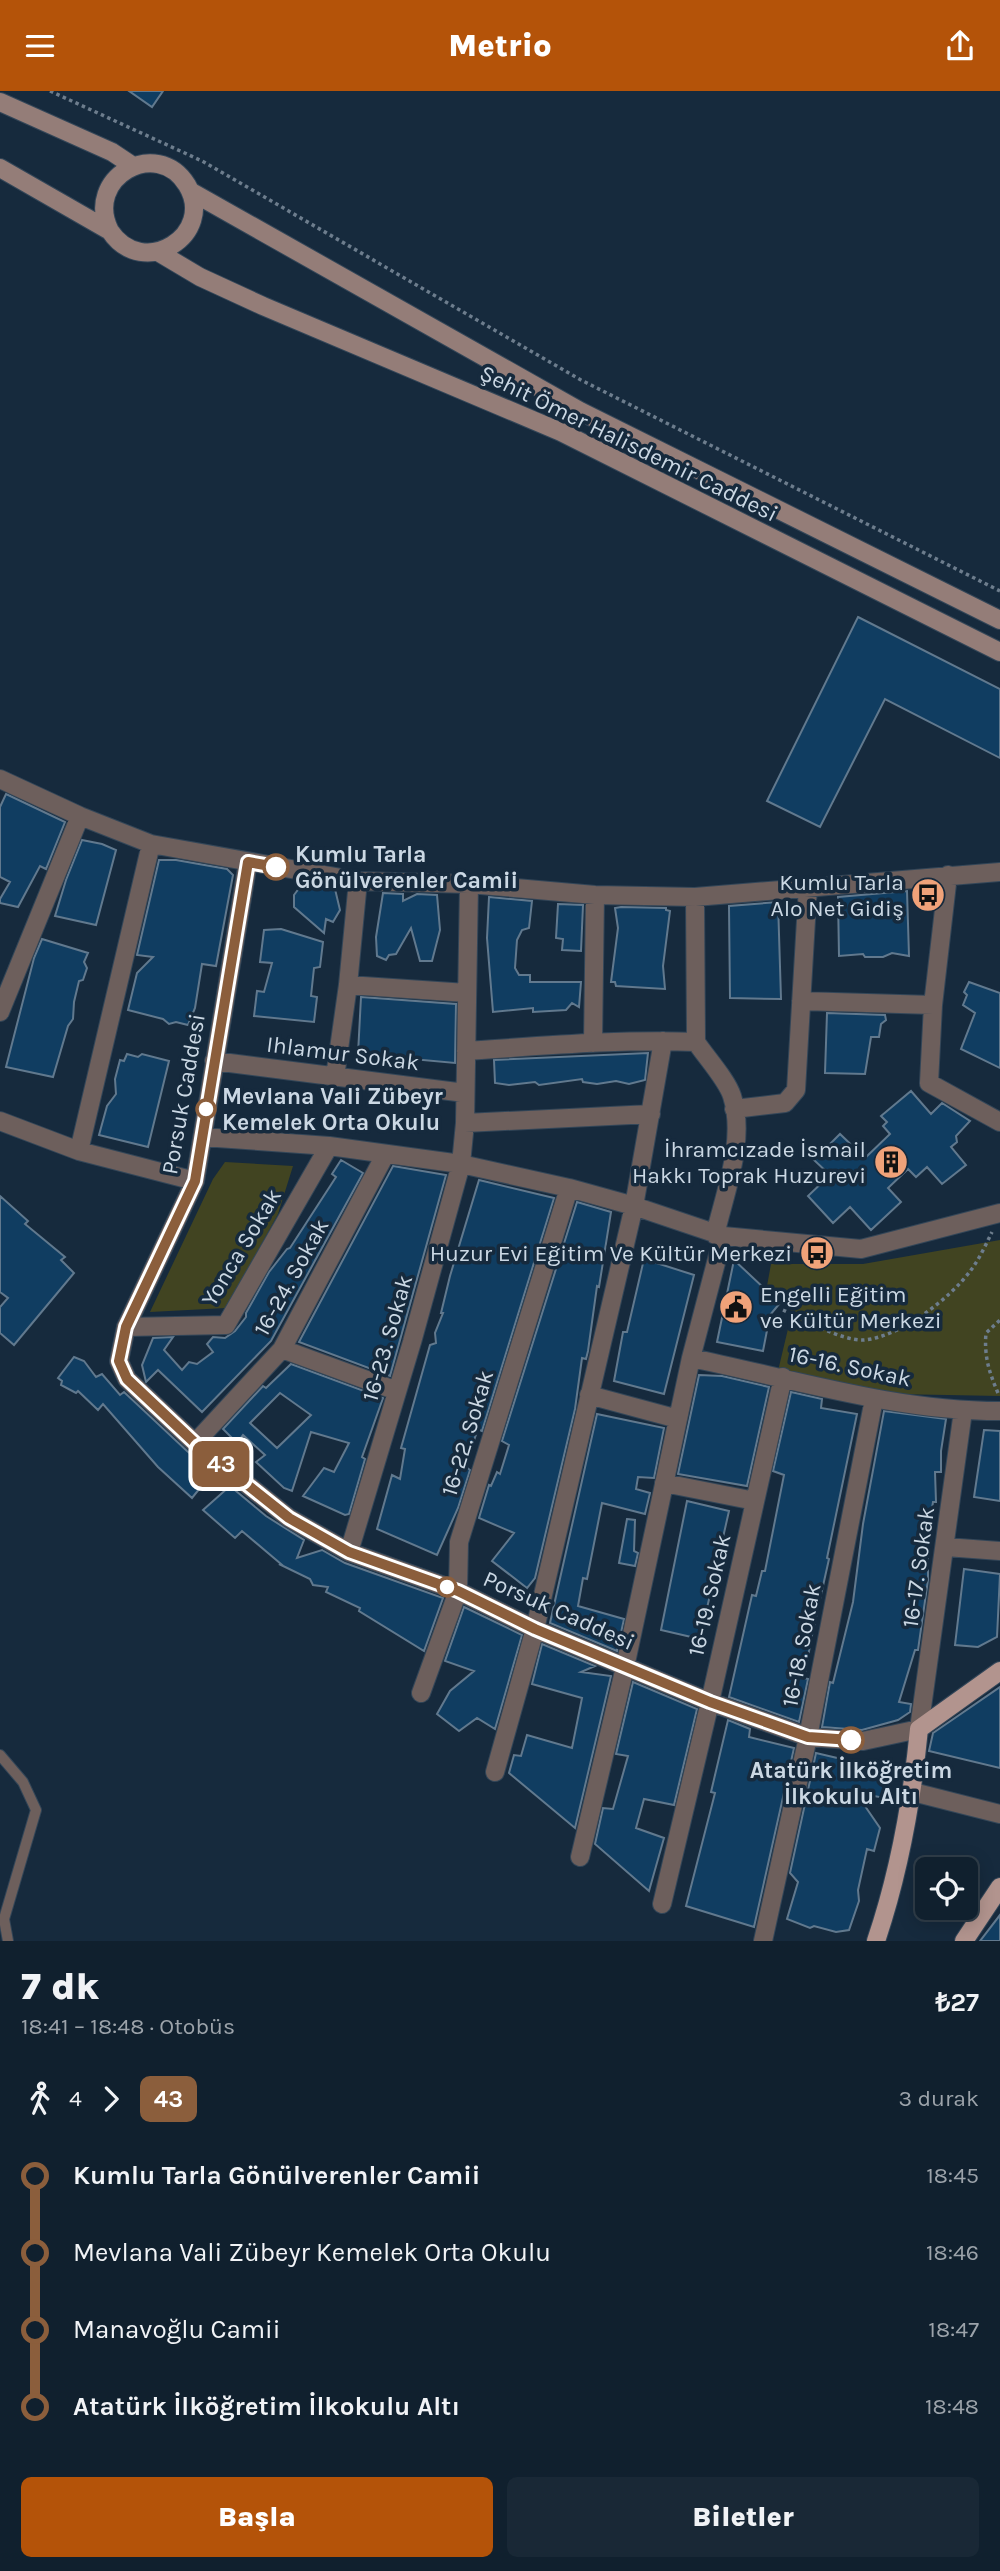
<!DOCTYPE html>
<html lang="tr">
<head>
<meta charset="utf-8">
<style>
  body { margin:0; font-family:Karla,sans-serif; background:#192836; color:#f1f3f6; height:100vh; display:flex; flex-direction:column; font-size:26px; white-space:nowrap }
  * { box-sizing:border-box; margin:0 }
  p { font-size:23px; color:#9ca3aa }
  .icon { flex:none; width:38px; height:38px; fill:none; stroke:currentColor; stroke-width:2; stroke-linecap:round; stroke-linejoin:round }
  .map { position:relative; height:1850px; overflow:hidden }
  .details { display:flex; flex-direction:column; background:#10202e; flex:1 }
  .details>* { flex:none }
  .badge { padding:0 14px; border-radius:10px; font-size:24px; line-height:46px }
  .controls { position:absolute; left:915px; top:1766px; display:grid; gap:14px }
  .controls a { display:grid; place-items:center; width:63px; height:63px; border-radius:10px; background:#10202e; box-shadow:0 4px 18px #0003,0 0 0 2px #303e4a; font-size:35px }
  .map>.badge { position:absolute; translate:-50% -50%; box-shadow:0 0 0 4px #fff }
  .legs { display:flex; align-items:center; gap:10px; height:77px; padding:0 21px; font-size:23px }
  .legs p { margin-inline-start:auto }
  .head { display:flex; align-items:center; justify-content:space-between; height:119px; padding:0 21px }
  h1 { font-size:38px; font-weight:800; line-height:52px }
  .primary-button { display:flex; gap:14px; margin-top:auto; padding:14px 21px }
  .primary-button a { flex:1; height:80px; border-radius:10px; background:#b45309; color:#fff; font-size:28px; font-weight:800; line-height:80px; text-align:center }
  .primary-button a+a { background:#192836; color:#f1f3f6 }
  ul { padding:0 21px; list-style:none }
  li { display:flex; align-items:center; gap:24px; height:77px; font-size:26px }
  li i { display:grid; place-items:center; width:10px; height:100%; margin:0 9px; background:currentColor }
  li i::after { content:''; width:18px; height:18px; margin:-9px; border:5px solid; border-radius:50%; background:#10202e }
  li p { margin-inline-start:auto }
  li:first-child i { background:linear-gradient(#0000 50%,currentColor 0) }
  li:last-child i { background:linear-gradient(currentColor 50%,#0000 0) }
  header { display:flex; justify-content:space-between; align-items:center; height:91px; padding:0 21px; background:#b45309; color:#fff; font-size:32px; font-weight:800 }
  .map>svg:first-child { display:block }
  .green { fill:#414421 }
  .building { fill:#103d61; stroke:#61798e; stroke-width:2; fill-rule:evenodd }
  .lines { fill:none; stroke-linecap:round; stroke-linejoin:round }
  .service-casing { stroke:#334658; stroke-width:12 }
  .minor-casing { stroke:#334658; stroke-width:20 }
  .secondary-casing { stroke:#334658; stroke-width:20 }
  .primary-casing { stroke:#334658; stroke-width:20 }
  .path { stroke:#6d7d8d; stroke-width:3.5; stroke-dasharray:3.5 3.5; stroke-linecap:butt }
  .service { stroke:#6d5f5c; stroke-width:10 }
  .minor { stroke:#6d5f5c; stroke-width:18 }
  .secondary { stroke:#947d78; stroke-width:18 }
  .primary { stroke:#b2948e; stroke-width:18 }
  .line-1-casing { stroke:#fff; stroke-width:16 }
  .line-1 { stroke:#8b5e3c; stroke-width:10 }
  .stop-1-dot { fill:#fff; stroke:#8b5e3c; stroke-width:3.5 }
  .labels { text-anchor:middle; stroke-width:7; stroke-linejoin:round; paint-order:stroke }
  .street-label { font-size:23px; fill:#cbd8e4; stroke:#162a3d }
  .stop-label { font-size:23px; font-weight:bold; fill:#cbd8e4; stroke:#162a3d; text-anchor:start }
  .poi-label { font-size:23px; fill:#cbd8e4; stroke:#162a3d; text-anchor:end }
</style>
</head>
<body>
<header><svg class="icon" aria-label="menu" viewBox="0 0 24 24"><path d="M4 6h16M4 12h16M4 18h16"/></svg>Metrio<svg class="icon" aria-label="share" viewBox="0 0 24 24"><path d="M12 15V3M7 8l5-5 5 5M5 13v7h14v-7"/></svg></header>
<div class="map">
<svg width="1000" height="1850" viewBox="0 0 1000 1850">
  <rect width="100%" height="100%" fill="#162a3d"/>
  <path class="green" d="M225 1071 293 1075 278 1123 226 1217 150 1221 213 1088Z
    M1000 1149V1305L893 1303 778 1280 792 1221 767 1195 771 1173H863Z"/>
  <path class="building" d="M129 0H163L152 16Z
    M858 526 1000 598V667L885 608 820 736 767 710Z
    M6 703 65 731 46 778 40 775 18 816 0 812V808L10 791 0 786V716Z
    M82 749 102 753 116 759 96 834 55 825 66 789Z
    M159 769H176L227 778 233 784 216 875 202 873 195 917 188 934 176 931 169 933 163 928 128 919 137 882 153 866 137 864Z
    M303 792 335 798 340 819 333 831 326 828 324 842 294 816V804Z
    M907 800 909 865 892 862 883 866H865L863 863 839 865 838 806Z
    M383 802 403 803V810L417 803 437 804 440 839 432 870H420L411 837 396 863 389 864 386 869 377 865 376 846Z
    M489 806 532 810 529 837 522 839 517 849 515 877 519 884H530V891H581L579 916 572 912 566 919 533 921V917L493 921 487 847Z
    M778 811 781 908 730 907 729 815Z
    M558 813 583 814 581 860 562 859 563 848 556 847Z
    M621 816 666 817V819L670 820 663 875 665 898 616 895 615 891H611L618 837 615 817Z
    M281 838 323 851 320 876 314 877 311 905 317 906 314 931 254 925 257 900 264 901 272 872 260 871 264 839Z
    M42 848 88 862 84 871 87 877 83 889 79 890 74 911 73 928 68 935 53 986 6 976 34 867Z
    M969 891 1000 902V977L961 958 975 922 963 914 967 904 964 901Z
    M361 906 456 913 455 972 358 963Z
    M827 922 885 924 886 929 881 933 879 946H871L865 983 825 982Z
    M648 962 645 989 629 993 616 990 597 993 583 991 582 988 539 994 535 991 509 994 495 992 494 969Z
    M127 963 138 966 142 963 169 970 148 1056 99 1044 107 1015 116 1003 115 988 120 969 124 970Z
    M911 1000 931 1023 942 1012 970 1030 956 1045 957 1051 951 1056 966 1074 942 1093 927 1076 916 1086 908 1078 888 1097 901 1111 871 1139 850 1116 833 1132 808 1105 830 1084 814 1069 840 1043 865 1067 890 1043 883 1035 887 1031 881 1025Z
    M341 1069 363 1082 271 1250 202 1321 158 1279 146 1291 142 1274 153 1247 173 1246 164 1259 182 1279 189 1271 197 1273 213 1261 207 1253 213 1246 225 1247 235 1240 246 1226V1222L269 1181 287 1158 290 1157 336 1086 332 1083Z
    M393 1075 446 1084 390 1285 299 1251Z
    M479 1089 554 1107 482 1340 478 1338 465 1375 470 1379 458 1417 437 1464 377 1438 392 1384 400 1388 405 1358 401 1357 430 1254 436 1252 435 1242 443 1222H441L450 1185Z
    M0 1105 28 1130 25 1133 65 1166 61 1169 74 1182 14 1254 0 1242V1216L8 1207 0 1201Z
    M577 1111 611 1121 599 1196 597 1195 588 1260 586 1268 582 1267 575 1318 535 1487 527 1497 492 1470 514 1442 479 1427 489 1394 491 1395 497 1381 500 1383 509 1354 502 1350Z
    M644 1168 694 1184 664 1303 614 1290 623 1241H627Z
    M734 1169 780 1212 770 1224 763 1260 717 1251Z
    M74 1266 84 1270 96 1286 102 1283 120 1304 124 1301 187 1360 213 1381 192 1407 158 1376 103 1313 98 1319 78 1300 76 1302 61 1294 62 1290 58 1287Z
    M291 1273 383 1307 362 1366 365 1368 349 1423 345 1424 303 1405 324 1377 334 1381 349 1352 311 1341 292 1400 284 1397 256 1371 265 1364 243 1344 237 1352 223 1338 263 1295 266 1297ZM280 1302 311 1324 277 1357 250 1332Z
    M699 1284 722 1285 769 1296 747 1395 678 1383Z
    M791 1301 822 1308 821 1317 857 1323 827 1467 829 1468 812 1544 804 1587 808 1588 799 1631 729 1606 752 1504 756 1505 762 1480H765L784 1384 773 1380Z
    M884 1320 946 1328 941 1360V1381H935L936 1411H933L924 1466 928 1465V1489L918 1559H915L899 1611 911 1613 910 1621 898 1629 862 1639 822 1636 830 1591 833 1592 853 1511 863 1433Z
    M597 1323 664 1337 654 1387 638 1386 636 1398 650 1402 645 1423 602 1412 587 1488 583 1487 578 1515 624 1528 617 1560 550 1532Z
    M984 1339 1000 1340V1410L974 1406Z
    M230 1395 266 1425 304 1449 297 1467 322 1459 345 1472 443 1507 424 1560 359 1520 360 1517 326 1501 328 1496 313 1494 310 1488 279 1473H281L242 1440 235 1447 203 1419Z
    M687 1410 729 1420 700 1548 661 1539Z
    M627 1428 635 1429 634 1460 638 1462 635 1475 619 1472Z
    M964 1478 1000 1483 997 1546 978 1556 955 1554Z
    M464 1516 522 1544 495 1638 477 1627 459 1640 437 1623 450 1600 474 1580 445 1570Z
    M542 1553 595 1575 581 1581 611 1585 575 1737 509 1682 514 1664 521 1665 527 1644 572 1657 582 1607 532 1593Z
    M633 1591 697 1618 674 1714 644 1708 636 1737 664 1747 649 1800 595 1753 603 1717 613 1718 628 1665 616 1663Z
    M1000 1596V1677L929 1660 933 1642Z
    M728 1629 750 1638 749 1646 794 1657 754 1836 686 1815 715 1702 711 1701Z
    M816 1662 850 1670 849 1673 890 1682V1694L885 1707 856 1702 880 1737 874 1760 867 1758 858 1799 859 1810 849 1839 836 1841 814 1835 810 1837 787 1828 798 1791 790 1782Z
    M1000 1824V1850H980Z"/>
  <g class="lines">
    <g class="service-casing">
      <path id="service" d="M0 1664 23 1691 36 1719 4 1828 8 1850"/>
    </g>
    <g class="minor-casing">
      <path id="minor" d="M0 688 80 725 151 753 358 790 469 793 595 804 695 806 1000 781
        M248 771 195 1090 126 1236 119 1270 127 1288 195 1352 289 1427 349 1461 458 1500 535 1538 710 1611 808 1646 863 1650 919 1638 963 1320
        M948 784 933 914 929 992 1000 1031
        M695 806 696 951
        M348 894 467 902
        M801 910 933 914
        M0 921 80 725
        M593 952 595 804
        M466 960C542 955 619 948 696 951 706 966 727 989 732 1005 746 1049 725 1101 715 1144
        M214 970 465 1002
        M335 986 348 894 358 790
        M734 1018 785 1012 796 999 808 795
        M0 1030 79 1060 195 1090
        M465 1032 651 1023
        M203 1046 329 1055 461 1073 569 1097 634 1115 723 1145 861 1158 1000 1122
        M79 1060 151 753
        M126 1236 226 1234 329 1055
        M282 1258 397 1300
        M691 1267C793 1288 895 1320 1000 1320
        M589 1304 678 1328
        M195 1352 282 1258 385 1064
        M664 1392 755 1410
        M946 1456 1000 1460
        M349 1461 412 1251 461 1073 465 1032 469 793
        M421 1602 458 1500 459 1451 569 1097
        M495 1681 535 1538 634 1115 663 950
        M913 1701 1000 1723
        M580 1766 625 1576 691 1267 723 1145
        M662 1813 710 1611 783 1286
        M763 1850 808 1646 874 1308"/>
    </g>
    <g class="secondary-casing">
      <path id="secondary" d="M0 11 112 61 133 75
        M0 77 110 140C143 190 217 143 187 94 157 45 83 87 110 140
        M190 100 580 320 1000 529
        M158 161 200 186 263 215 561 341 1000 561"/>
    </g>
    <g class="primary-casing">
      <path id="primary" d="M876 1850C899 1782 912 1710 919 1638L1000 1580
        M964 1850 1000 1796"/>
    </g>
    <path class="path" d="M50 0 202 70 581 289 1000 500
      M783 1219C804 1228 841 1250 864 1249 900 1246 951 1207 971 1179 980 1167 986 1153 992 1141
      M998 1302C989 1281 984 1265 986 1242L1000 1229"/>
    <use href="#service" class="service"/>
    <use href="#minor" class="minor"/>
    <use href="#secondary" class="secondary"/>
    <use href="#primary" class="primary"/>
  </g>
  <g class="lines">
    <g class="line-1-casing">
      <path id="line-1" d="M276 776 248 771 195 1090 126 1236 119 1270 127 1288 195 1352 289 1427 349 1461 458 1500 535 1538 710 1611 808 1646 851 1649"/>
    </g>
    <use href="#line-1" class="line-1"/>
  </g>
  <defs>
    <g id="bus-disc" transform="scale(1.75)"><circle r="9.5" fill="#f0a279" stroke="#162a3d"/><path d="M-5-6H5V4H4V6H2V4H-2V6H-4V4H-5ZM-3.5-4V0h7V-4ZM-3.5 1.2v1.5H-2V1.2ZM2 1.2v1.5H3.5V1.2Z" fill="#111"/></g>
    <g id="building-disc" transform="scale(1.75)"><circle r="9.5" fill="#f0a279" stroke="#162a3d"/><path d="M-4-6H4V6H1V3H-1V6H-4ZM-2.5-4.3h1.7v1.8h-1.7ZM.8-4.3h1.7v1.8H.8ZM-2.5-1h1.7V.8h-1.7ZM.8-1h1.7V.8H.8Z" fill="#111"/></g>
    <g id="civic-disc" transform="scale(1.75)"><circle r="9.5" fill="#f0a279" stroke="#162a3d"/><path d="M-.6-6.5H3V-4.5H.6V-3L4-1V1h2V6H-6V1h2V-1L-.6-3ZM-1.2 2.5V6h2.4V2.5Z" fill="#111"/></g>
  </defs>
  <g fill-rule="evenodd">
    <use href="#bus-disc" x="928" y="804"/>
    <use href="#building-disc" x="891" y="1071"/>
    <use href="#bus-disc" x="817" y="1162"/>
    <use href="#civic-disc" x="736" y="1216"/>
  </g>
  <g class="stop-1-dot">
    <circle cx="276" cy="776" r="12"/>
    <circle cx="206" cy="1018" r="9"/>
    <circle cx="447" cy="1496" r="9"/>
    <circle cx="851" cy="1649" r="12"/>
  </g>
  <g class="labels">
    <g class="street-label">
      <text transform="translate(629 352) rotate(26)" y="8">Şehit Ömer Halisdemir Caddesi</text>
      <text transform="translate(343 962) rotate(7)" y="8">Ihlamur Sokak</text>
      <text transform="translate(183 1003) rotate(-80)" y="8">Porsuk Caddesi</text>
      <text transform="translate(241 1156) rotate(-59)" y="8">Yonca Sokak</text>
      <text transform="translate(291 1186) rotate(-61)" y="8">16-24. Sokak</text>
      <text transform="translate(387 1247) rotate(-74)" y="8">16-23. Sokak</text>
      <text transform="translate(850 1275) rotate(12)" y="8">16-16. Sokak</text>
      <text transform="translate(467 1342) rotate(-73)" y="8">16-22. Sokak</text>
      <text transform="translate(918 1476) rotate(-82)" y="8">16-17. Sokak</text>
      <text transform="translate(709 1504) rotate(-77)" y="8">16-19. Sokak</text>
      <text transform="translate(559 1519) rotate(24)" y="8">Porsuk Caddesi</text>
      <text transform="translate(801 1554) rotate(-79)" y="8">16-18. Sokak</text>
    </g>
    <g class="stop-label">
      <text x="295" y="771">Kumlu Tarla<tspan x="295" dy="26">Gönülverenler Camii</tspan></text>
      <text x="222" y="1013">Mevlana Vali Zübeyr<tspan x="222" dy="26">Kemelek Orta Okulu</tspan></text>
      <text x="851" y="1687" text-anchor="middle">Atatürk İlköğretim<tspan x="851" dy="26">İlkokulu Altı</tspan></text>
    </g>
    <g class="poi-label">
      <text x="904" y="799">Kumlu Tarla<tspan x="904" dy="26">Alo Net Gidiş</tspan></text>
      <text x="866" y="1066">İhramcızade İsmail<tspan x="866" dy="26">Hakkı Toprak Huzurevi</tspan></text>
      <text x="792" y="1170">Huzur Evi Eğitim Ve Kültür Merkezi</text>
      <text x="760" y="1211" text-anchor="start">Engelli Eğitim<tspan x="760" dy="26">ve Kültür Merkezi</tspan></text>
    </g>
  </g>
</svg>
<div class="controls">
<a><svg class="icon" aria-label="locate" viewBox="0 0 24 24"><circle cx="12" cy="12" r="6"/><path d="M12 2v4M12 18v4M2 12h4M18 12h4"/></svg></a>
</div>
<b class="badge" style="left:221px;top:1373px;background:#8b5e3c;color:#fff">43</b>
</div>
<section class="details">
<div class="head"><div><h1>7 dk</h1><p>18:41 – 18:48 · Otobüs</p></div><b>₺27</b></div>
<div class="legs"><svg class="icon" aria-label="walk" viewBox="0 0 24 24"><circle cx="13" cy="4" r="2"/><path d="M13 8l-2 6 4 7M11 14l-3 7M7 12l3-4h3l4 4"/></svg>4<svg class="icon" aria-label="forward" viewBox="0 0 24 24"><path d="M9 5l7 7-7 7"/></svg><b class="badge" style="background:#8b5e3c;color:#fff">43</b><p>3 durak</p></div>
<ul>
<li><i style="color:#8b5e3c"></i><b>Kumlu Tarla Gönülverenler Camii</b><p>18:45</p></li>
<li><i style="color:#8b5e3c"></i><span>Mevlana Vali Zübeyr Kemelek Orta Okulu</span><p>18:46</p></li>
<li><i style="color:#8b5e3c"></i><span>Manavoğlu Camii</span><p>18:47</p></li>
<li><i style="color:#8b5e3c"></i><b>Atatürk İlköğretim İlkokulu Altı</b><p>18:48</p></li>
</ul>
<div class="primary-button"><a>Başla</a><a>Biletler</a></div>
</section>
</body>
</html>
